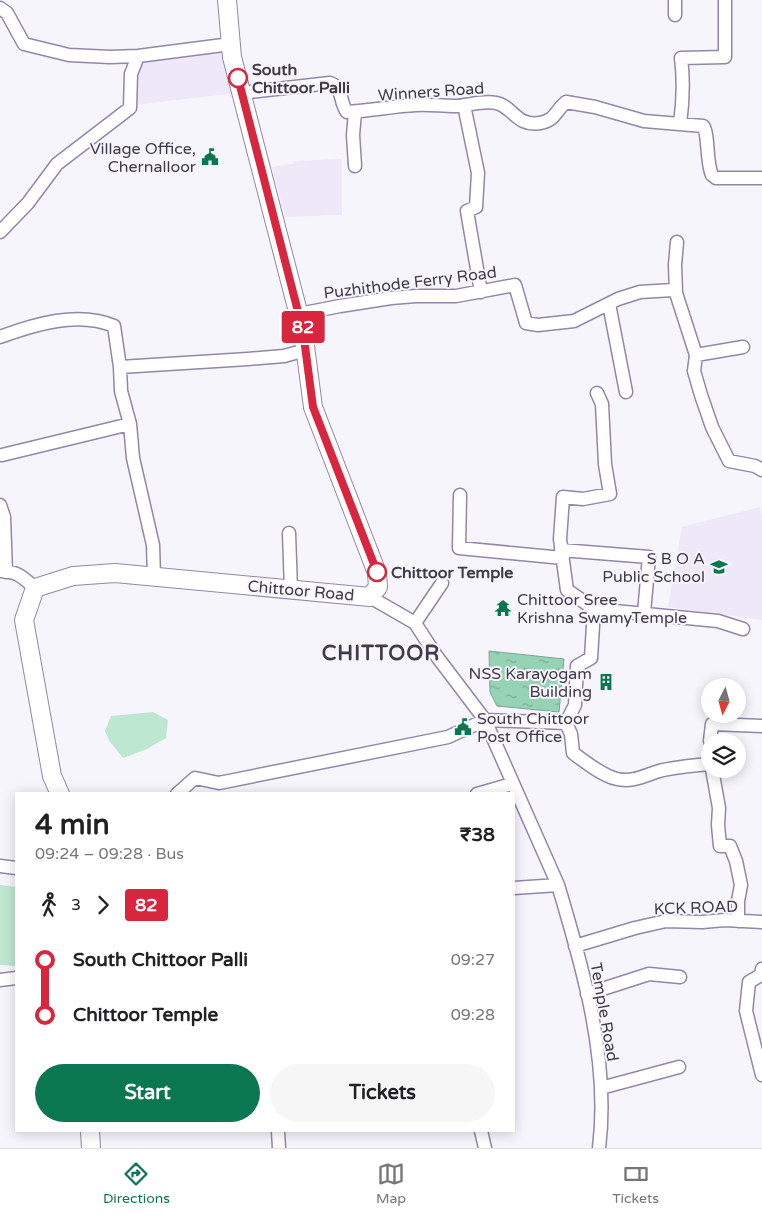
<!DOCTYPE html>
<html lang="en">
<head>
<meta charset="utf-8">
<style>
  body { margin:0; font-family:"Varela Round",sans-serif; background:#f6f6f6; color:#202124; height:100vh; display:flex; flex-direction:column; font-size:19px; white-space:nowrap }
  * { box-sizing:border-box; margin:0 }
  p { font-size:16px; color:#757577 }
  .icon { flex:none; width:28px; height:28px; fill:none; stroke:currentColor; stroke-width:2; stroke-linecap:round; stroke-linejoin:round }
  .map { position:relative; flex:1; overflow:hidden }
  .drawer { position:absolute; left:15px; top:792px; width:500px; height:340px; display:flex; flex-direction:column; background:#fff; border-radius:0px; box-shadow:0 2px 12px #0003 }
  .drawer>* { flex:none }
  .badge { padding:0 10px; border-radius:4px; font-size:18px; line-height:32px }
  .needle { width:32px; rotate:186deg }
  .controls { position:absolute; left:701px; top:678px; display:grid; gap:10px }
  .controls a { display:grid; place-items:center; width:45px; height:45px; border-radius:50%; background:#fff; box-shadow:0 2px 12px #0003; font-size:25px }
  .map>.badge { position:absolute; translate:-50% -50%; box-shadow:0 0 0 2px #fff }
  .legs { display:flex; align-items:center; gap:8px; height:55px; padding:0 20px; font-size:16px }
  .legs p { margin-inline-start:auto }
  .overview { display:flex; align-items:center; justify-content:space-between; height:85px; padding:0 20px }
  h1 { font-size:28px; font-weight:700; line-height:38px }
  .cta { display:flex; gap:10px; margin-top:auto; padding:10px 20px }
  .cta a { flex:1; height:58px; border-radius:30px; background:#0b7750; color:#fff; font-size:20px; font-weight:700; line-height:58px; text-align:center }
  .cta a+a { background:#f6f6f6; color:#202124 }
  ul { padding:0 20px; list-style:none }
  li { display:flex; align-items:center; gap:18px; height:55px; font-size:19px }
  li i { display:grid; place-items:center; width:8px; height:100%; margin:0 6px; background:currentColor }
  li i::after { content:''; width:12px; height:12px; margin:-6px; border:4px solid; border-radius:50%; background:#fff }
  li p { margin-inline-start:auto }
  li:first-child i { background:linear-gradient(#0000 50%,currentColor 0) }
  li:last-child i { background:linear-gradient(currentColor 50%,#0000 0) }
  .dock { display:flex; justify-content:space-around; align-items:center; height:70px; border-top:1px solid #e0e0e0; background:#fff; font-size:14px; color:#757577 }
  .dock a { display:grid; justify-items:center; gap:2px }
  .dock .selected { color:#0b7750 }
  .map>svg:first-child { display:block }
  .built { fill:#eee8f9 }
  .grass { fill:#bee7d1 }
  .water { fill:url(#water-ripples); stroke:#7ca594 }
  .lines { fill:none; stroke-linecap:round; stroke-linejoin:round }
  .minor-casing { stroke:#9287a8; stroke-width:15 }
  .secondary-casing { stroke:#9287a8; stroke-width:20 }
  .minor { stroke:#fff; stroke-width:12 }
  .secondary { stroke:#fff; stroke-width:18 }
  .line-1-casing { stroke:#fff; stroke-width:11 }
  .line-1 { stroke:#d7263d; stroke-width:8 }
  .stop-1-dot { fill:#fff; stroke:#d7263d; stroke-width:2.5 }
  .labels { text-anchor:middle; stroke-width:4; stroke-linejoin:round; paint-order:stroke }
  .stop-label { font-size:16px; font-weight:bold; fill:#3f3a48; stroke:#f7f5fc; text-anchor:start }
  .street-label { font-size:16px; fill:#3f3a48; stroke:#f7f5fc }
  .poi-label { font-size:16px; fill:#3f3a48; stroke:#f7f5fc; text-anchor:end }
  .district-label { font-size:21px; font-weight:bold; letter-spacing:1px; fill:#3f3a48; stroke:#f7f5fc }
</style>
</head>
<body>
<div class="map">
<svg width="762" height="1148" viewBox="0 0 762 1148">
  <defs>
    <pattern id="water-ripples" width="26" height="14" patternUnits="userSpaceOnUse" patternTransform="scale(1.25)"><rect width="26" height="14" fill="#96d3b4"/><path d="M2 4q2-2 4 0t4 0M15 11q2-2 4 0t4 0" fill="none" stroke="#7cac94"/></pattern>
  </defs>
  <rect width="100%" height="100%" fill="#f7f5fc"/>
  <path class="built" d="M224 49 237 93 133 105V78L139 59Z
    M342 159V215L285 217 272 167 293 164 294 161Z
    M760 507 762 518V620L668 607 682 527Z"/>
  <path class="grass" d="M153 712 168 720 166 738 147 749 123 758 110 742 105 731 111 716Z
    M0 885 16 887V966L0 965Z"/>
  <path class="water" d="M489 651 564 659 559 712 497 706 490 692Z"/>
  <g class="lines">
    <g class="minor-casing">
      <path id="minor" d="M675 0V15
        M0 8 7 13 24 44 69 55 110 57 138 56 231 44
        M241 93 330 83C344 88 339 102 347 112 370 111 393 106 416 105 428 104 441 106 454 106 468 106 482 100 496 103 513 106 516 127 540 123 556 120 555 111 566 102L595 107 644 121 703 126C709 133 706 163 712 175L716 178H762
        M464 105 478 173 476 207 467 211 481 292
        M680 124C683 102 684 81 681 58L725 57V0
        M355 166 353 135 355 112
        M0 232 28 203 57 164 130 108 131 74 138 56
        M676 293 675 265 677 242
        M609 304 626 392
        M299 314 340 306 391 298 416 296H456L515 285 526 323 538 325 574 321 618 299 640 292 673 290 676 293 696 355 743 347
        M0 337C35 324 78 311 114 326L120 367 121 391 130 424 133 458 153 545 154 577
        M696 355 694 371 701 395 712 427 729 461 755 466 762 470
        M120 367 248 359 284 356 306 350
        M2 455 130 424
        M460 495 459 548 563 558
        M0 505 4 517 6 572
        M289 533 291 590
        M561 550 649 557 644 613
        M0 571C19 572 21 576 35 588
        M370 597 415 623 435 654 485 720 558 885 514 888
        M594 609 567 590 560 539 563 497 583 499 610 494 605 464 602 404 597 393
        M415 623 442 583
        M566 723 571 734 573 753C585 762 603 776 617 779 634 783 647 774 663 770 679 767 694 765 710 764
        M710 741 712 724 762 726
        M712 769 719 808 718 825 720 846H730L736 861 741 885 738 901V921
        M177 794 195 778 219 783 448 737 485 720 566 723 575 705 577 666 591 658 594 609 718 621 743 629
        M477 794 512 784
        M0 866 16 868
        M558 885C583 968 610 1061 599 1148
        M575 946 635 928 666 921 702 922 725 920 762 922
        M762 969 761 975 749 982 746 1011 762 1075
        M0 980 16 978
        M587 994 649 974 680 977
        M601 1088 679 1067
        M278 1131 279 1148
        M481 1131 485 1148"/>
    </g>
    <g class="secondary-casing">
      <path id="secondary" d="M60 794 52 776 24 620 35 588 73 576 115 573 370 597 378 587 377 573 313 407 303 331 232 57 227 0
        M90 1131 91 1148"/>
    </g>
    <use href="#minor" class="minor"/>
    <use href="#secondary" class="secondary"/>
  </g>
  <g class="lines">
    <g class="line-1-casing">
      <path id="line-1" d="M238 78 303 331 313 407 377 572"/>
    </g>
    <use href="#line-1" class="line-1"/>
  </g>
  <defs>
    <g id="civic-bare" transform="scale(1.35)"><path d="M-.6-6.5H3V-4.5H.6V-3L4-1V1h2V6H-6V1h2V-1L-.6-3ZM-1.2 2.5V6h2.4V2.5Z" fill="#0b7750" stroke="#f7f5fc" stroke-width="2.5" paint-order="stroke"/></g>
    <g id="school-bare" transform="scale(1.35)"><path d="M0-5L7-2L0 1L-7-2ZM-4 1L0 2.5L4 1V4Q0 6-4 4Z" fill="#0b7750" stroke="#f7f5fc" stroke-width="2.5" paint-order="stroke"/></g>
    <g id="temple-bare" transform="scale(1.35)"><path d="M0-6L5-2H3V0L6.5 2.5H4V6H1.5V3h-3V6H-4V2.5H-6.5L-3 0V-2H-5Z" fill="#0b7750" stroke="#f7f5fc" stroke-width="2.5" paint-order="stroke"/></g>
    <g id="building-bare" transform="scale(1.35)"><path d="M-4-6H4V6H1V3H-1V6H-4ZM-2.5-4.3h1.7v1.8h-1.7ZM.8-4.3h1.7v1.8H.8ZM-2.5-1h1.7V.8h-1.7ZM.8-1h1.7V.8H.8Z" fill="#0b7750" stroke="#f7f5fc" stroke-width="2.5" paint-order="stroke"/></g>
  </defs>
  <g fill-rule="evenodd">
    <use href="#civic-bare" x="210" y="157"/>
    <use href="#school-bare" x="719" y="567"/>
    <use href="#temple-bare" x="503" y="608"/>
    <use href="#building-bare" x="606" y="682"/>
    <use href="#civic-bare" x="463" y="727"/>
  </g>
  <g class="stop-1-dot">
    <circle cx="238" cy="78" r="9"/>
    <circle cx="377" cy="572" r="9"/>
  </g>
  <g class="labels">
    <g class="stop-label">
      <text x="252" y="75">South<tspan x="252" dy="18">Chittoor Palli</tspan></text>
      <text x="391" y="578">Chittoor Temple</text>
    </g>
    <g class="street-label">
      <text transform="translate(431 91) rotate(-4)" y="6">Winners Road</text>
      <text transform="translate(410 282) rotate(-7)" y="6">Puzhithode Ferry Road</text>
      <text transform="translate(301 590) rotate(5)" y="6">Chittoor Road</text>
      <text transform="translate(696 907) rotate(-2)" y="6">KCK ROAD</text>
      <text transform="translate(605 1012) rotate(80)" y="6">Temple Road</text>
    </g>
    <g class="poi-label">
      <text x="196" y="154">Village Office,<tspan x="196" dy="18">Chernalloor</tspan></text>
      <text x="705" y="564">S B O A<tspan x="705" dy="18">Public School</tspan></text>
      <text x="517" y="605" text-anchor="start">Chittoor Sree<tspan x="517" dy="18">Krishna SwamyTemple</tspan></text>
      <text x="592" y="679">NSS Karayogam<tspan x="592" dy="18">Building</tspan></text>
      <text x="477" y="724" text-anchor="start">South Chittoor<tspan x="477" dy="18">Post Office</tspan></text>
    </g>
    <g class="district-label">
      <text x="381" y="660">CHITTOOR</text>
    </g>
  </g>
</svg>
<div class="controls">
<a><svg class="needle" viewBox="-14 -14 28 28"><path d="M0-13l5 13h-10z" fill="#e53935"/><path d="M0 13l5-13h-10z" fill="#757577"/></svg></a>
<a><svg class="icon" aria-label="layers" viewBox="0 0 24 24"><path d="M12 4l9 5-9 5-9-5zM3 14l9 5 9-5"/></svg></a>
</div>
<b class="badge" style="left:303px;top:327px;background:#d7263d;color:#fff">82</b>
<section class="drawer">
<div class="overview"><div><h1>4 min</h1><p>09:24 – 09:28 · Bus</p></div><b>₹38</b></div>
<div class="legs"><svg class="icon" aria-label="walk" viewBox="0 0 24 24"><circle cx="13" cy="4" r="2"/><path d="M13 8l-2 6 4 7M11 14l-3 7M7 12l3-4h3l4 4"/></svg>3<svg class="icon" aria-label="forward" viewBox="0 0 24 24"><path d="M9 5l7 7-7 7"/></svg><b class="badge" style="background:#d7263d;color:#fff">82</b></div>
<ul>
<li><i style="color:#d7263d"></i><b>South Chittoor Palli</b><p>09:27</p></li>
<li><i style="color:#d7263d"></i><b>Chittoor Temple</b><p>09:28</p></li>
</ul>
<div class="cta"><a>Start</a><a>Tickets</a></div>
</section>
</div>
<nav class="dock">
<a class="selected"><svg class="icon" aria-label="directions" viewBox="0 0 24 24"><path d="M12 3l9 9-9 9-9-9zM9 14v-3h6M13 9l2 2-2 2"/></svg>Directions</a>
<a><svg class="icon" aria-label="map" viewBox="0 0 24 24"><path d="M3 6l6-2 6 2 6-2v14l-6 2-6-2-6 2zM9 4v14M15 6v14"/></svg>Map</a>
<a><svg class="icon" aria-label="tickets" viewBox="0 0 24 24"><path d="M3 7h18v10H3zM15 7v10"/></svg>Tickets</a>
</nav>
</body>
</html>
